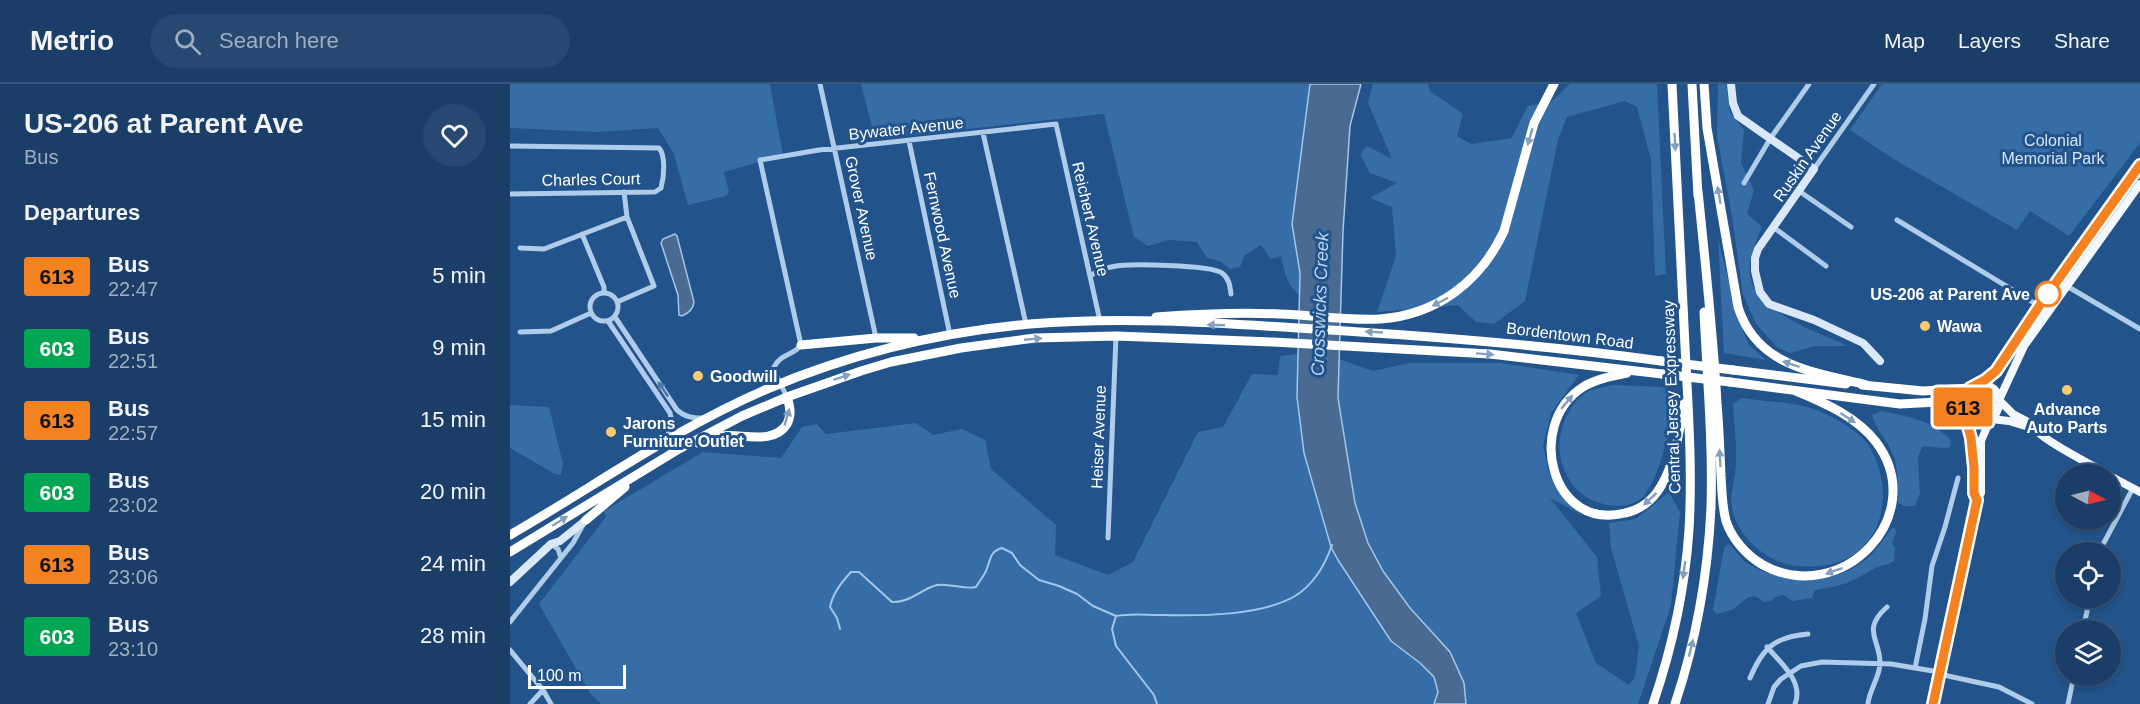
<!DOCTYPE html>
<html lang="en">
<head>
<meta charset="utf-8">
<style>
  body { margin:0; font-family:Helvetica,sans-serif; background:#274971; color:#f1f3f6; height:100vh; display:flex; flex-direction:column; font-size:22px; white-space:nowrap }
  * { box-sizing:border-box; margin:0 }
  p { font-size:20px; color:#9faec0 }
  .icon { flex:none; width:33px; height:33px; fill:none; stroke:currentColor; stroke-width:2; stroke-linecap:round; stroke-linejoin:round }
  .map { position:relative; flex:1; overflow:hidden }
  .side { display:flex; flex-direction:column; background:#1a3e68; width:510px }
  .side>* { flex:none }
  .badge { padding:0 12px; border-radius:4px; font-size:21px; line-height:39px }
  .needle { width:39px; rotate:97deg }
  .fabs { position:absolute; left:1545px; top:380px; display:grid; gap:12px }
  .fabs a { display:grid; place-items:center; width:66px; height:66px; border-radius:50%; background:#1a3e68; box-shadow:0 3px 9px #0003,0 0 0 2px #38577c; font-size:30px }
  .scale { position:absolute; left:18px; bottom:15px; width:98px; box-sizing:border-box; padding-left:6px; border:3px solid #fff; border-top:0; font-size:16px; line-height:21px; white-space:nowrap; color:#fff; -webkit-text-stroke:4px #22538a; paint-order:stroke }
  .map>.badge { position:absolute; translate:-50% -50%; box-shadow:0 0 0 3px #fff }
  h2 { padding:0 24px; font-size:22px; line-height:54px }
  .round { display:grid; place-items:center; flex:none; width:63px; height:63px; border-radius:32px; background:#274971 }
  .overview { display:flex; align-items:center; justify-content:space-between; height:102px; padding:0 24px }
  h1 { font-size:28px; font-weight:800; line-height:45px }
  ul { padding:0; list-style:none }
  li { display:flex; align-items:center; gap:18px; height:72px; padding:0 24px }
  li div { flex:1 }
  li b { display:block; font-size:22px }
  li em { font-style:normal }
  li .badge { min-width:66px; font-weight:700; text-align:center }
  header { display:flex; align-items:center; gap:36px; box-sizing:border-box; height:84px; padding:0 30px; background:#1a3e68; border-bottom:2px solid #38577c }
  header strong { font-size:28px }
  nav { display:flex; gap:33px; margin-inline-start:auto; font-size:21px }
  .search { width:420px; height:54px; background:#274971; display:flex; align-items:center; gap:15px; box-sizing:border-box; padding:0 21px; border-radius:33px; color:#9faec0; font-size:22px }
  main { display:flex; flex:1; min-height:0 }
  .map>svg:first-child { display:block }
  .green { fill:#366da7 }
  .water { fill:#496b92; stroke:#a3c7eb; stroke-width:1.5 }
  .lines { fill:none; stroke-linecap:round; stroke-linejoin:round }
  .stream { stroke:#a3c7eb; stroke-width:2 }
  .street { stroke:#afccea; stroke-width:5 }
  .secondary { stroke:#dae8f8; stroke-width:8 }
  .primary { stroke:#f3f8fe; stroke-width:8 }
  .highway { stroke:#fff; stroke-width:9 }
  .highway-bridge { stroke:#fff; stroke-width:9 }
  .oneway { fill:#85a0bf }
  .oneway2 { fill:#4c77a7 }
  .line-casing { stroke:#fff; stroke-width:14 }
  .line { stroke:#f58220; stroke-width:9 }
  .stop-dot { fill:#fff; stroke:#f58220; stroke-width:3 }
  .poi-dot { fill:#f6cb71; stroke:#22538a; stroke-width:2 }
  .labels { text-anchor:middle; stroke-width:6; stroke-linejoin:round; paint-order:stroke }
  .street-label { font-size:16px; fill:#fff; stroke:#22538a }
  .park-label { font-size:16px; fill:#d4e5f8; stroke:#22538a }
  .stop-label { font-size:16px; font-weight:bold; fill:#fff; stroke:#22538a; text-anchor:end }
  .poi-label { font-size:16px; font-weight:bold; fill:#fff; stroke:#22538a; text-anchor:start }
  .water-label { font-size:18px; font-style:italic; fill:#bbd6f2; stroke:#22538a }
</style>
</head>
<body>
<header>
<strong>Metrio</strong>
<div class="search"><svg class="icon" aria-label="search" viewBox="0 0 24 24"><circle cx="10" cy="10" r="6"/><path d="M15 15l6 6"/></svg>Search here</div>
<nav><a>Map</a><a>Layers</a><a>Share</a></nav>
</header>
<main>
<section class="side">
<div class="overview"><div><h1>US-206 at Parent Ave</h1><p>Bus</p></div><a class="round"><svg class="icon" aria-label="heart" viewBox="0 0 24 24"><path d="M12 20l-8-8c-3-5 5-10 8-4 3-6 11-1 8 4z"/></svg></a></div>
<h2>Departures</h2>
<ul>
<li><span class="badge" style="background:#f58220;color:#111">613</span><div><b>Bus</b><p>22:47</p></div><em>5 min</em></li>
<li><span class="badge" style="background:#00a651;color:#fff">603</span><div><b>Bus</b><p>22:51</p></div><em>9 min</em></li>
<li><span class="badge" style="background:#f58220;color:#111">613</span><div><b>Bus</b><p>22:57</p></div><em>15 min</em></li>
<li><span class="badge" style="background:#00a651;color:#fff">603</span><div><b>Bus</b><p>23:02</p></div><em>20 min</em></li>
<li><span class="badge" style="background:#f58220;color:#111">613</span><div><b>Bus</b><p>23:06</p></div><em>24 min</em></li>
<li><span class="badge" style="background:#00a651;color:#fff">603</span><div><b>Bus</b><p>23:10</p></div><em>28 min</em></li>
</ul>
</section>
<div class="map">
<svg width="1630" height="620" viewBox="0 0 1630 620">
  <rect width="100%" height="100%" fill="#22538a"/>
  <path class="green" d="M0 0H260L273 71 214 88 219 108 216 112 178 121 164 70 148 44 87 48 0 44Z
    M351 0H800L782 140 790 189 789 211C777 201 774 187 771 172L761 175 751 161 734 172 730 183 720 185 710 177 697 174 687 158 659 156 638 162 624 153 594 30 365 55Z
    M863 0H918L920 7 953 30 947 52 961 60 1002 54 1018 22 1041 18 1060 0H1147L1156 190 1145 192 1141 76 1127 23 1115 17 1057 33 1048 56 1015 217 984 240 966 238 948 221 867 228 886 172 882 123 860 114 887 99 860 89 850 70 857 62 882 75 858 19Z
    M1208 0H1216L1220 28 1234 46 1231 79 1244 106 1237 130 1252 143C1246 158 1236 178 1241 196 1250 230 1309 248 1338 262H1304L1280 269 1267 263 1246 240 1233 210 1222 132 1207 53Z
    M1372 0H1630V59L1559 152 1520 127 1507 146 1382 74 1340 46Z
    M1208 154 1227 232 1239 261 1256 276 1214 269Z
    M788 270 787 313 794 369 821 463 881 557 910 579 924 593 928 608 924 620H91L80 609 29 520 96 433 94 427 193 368 271 374 292 343 307 340 316 350 406 339 423 351 452 345 475 356 481 385 546 441 545 471 598 491 623 478 688 348 713 343 742 290 768 291 770 272Z
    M829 275 863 287 900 279H991L1069 291 1041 329 1033 362 1039 389 1053 414 1072 431 1040 414 1087 473 1091 512 1066 529 1086 579 1119 601 1125 593 1129 562 1101 464 1099 439 1126 435 1159 408 1170 428 1161 521 1128 620H956L954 599 940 568 900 524 873 486 858 459 845 419 828 314Z
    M1103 301 1154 303 1161 311C1160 342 1157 363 1145 392 1142 398 1138 407 1134 412 1128 418 1117 422 1109 422 1061 422 1037 374 1056 333 1060 325 1068 313 1076 309 1084 304 1095 303 1103 301Z
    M1231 314C1252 317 1283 318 1303 325 1319 330 1350 347 1359 362 1381 398 1379 451 1338 474 1321 483 1299 484 1280 481 1259 477 1238 460 1228 441 1215 417 1225 402 1226 379 1227 360 1224 339 1223 320Z
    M0 321 39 323 53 380 51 391 45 390 0 364Z
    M1371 327C1399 333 1420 335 1441 356L1440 363C1431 366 1422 361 1412 363L1408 373 1410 409 1405 422H1394L1388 419C1388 402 1389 384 1382 368 1376 354 1366 346 1362 331Z
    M1382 444H1385L1386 448 1382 459 1385 464 1384 477C1378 481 1371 481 1365 484 1342 498 1332 502 1305 506L1302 514 1283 517 1273 511 1265 513 1261 517 1254 518 1245 512 1237 514 1222 526 1207 530 1203 526 1214 464 1218 460C1226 465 1230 475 1238 480 1277 502 1328 503 1362 470 1369 462 1375 453 1382 444Z"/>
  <path class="water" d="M800 0H851L840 42 833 147 828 314 845 419 858 459 873 487 900 524 940 568 954 599 956 620H924L928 608 924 593 910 579 881 557 828 476 821 463 794 369 787 313 790 189 782 140Z
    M165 150 167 152 184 218C183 226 178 229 172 232L169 231 168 211 151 159 153 155Z"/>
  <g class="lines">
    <path class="stream" d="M606 532C622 529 636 531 652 531 690 532 751 532 785 512 803 501 815 481 822 461
      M606 532 602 545 606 562 644 611 647 620
      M330 545 327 534 320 523C323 509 331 499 341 488H349L382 518C400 519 411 505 427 501 441 499 454 506 466 503 469 498 472 494 475 489 481 478 478 468 492 464L502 469 510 481 529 496 549 502 567 510 583 522 606 532"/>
    <path class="street" d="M310 0 366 254
      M473 49 516 240
      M399 57 440 251
      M0 62 149 64C156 72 154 93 151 104L145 108 0 110
      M1304 85 1364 0
      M1234 99 1260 55 1299 0
      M1289 107 1341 143
      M114 108 117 133
      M1387 136 1539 228
      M1263 143 1316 182
      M72 150 94 203V209
      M10 164 34 165 117 133 144 202 107 218
      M580 192C587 188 593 184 601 183 617 179 701 181 712 189 719 194 720 202 721 210
      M1555 201 1630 245
      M80 223a14 14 0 1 1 28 0a14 14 0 1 1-28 0Z
      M105 233 167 326C175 333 182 334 193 334
      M98 237 160 329 162 338 156 356
      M10 248 41 247 81 229
      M277 313 265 289 264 283C270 270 283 272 291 261L250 76 309 66 546 40 590 237
      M598 454 606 252
      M41 460 48 465 51 474
      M1589 468 1623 404
      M0 538 63 459 74 439
      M1573 546 1580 513
      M1257 563C1271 579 1294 598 1285 620
      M0 566 33 606 41 620
      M1405 584 1415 535 1422 482 1435 443 1448 394
      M1240 594C1253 563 1265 553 1298 550
      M20 620 33 606
      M1258 620 1264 603 1271 595 1291 582 1312 578 1381 580 1429 588 1438 592 1489 603 1522 620
      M1358 620C1359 606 1370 593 1370 579 1370 555 1351 546 1377 523
      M1558 620 1564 591"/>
    <path class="secondary" d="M1221 0 1223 19 1228 32 1304 85 1248 165 1245 174V187L1250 208 1259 220 1304 236 1353 259 1370 277
      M0 498 41 460 50 457 76 436"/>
    <path class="primary" d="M1489 316 1514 262 1630 100
      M1490 317 1503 330 1520 339C1524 352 1583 382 1598 390
      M1456 331C1487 359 1507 297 1467 301
      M1481 335 1499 337 1522 344
      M1600 392 1630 408
      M1467 416 1463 409 1464 384 1461 354 1453 325V313L1460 304 1475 296 1486 287 1530 221 1630 81
      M1423 620 1467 416 1471 409V357L1480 336"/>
    <path class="highway" d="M1182 0 1188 112
      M1194 0 1197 44 1228 223C1247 283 1304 288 1357 301
      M1188 107C1195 177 1203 248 1207 319 1209 343 1210 367 1211 392 1212 407 1212 422 1216 437 1222 455 1236 471 1253 481 1332 524 1421 431 1366 358 1347 333 1315 319 1286 307
      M646 233C687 230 729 228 770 230 801 231 839 237 870 235 927 231 971 197 994 147L1024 39 1044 0
      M291 261 366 254H404
      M1223 286 1336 300
      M1117 289C1102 292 1086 295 1073 303 1014 341 1042 448 1115 429 1130 426 1143 416 1151 402 1166 377 1169 347 1174 319
      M1220 298 1390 320 1428 318 1438 320 1456 331
      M1352 301 1413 307 1460 304
      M188 359C195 357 203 353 211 352 231 349 263 362 277 340 282 331 280 322 277 313
      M76 436 115 403
      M0 451C85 402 166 344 257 305 340 270 430 248 520 240 613 232 709 239 803 245 920 252 1036 261 1151 277
      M0 468 169 365 232 332 277 313 351 287 381 278 451 264 525 254 606 252 763 258 980 270 1152 290
      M1143 620C1162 564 1175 505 1179 446 1183 378 1177 309 1174 241 1170 161 1166 80 1162 0
      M1165 620C1186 557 1198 490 1201 423 1203 358 1197 293 1194 228"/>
    <path class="highway-bridge" d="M1151 277 1223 286
      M1152 290 1220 298"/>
  </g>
  <defs><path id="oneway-solid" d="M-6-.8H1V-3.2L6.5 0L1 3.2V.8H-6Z" transform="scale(1.5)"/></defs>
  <g class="oneway">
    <use href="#oneway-solid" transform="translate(1020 53) rotate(106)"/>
    <use href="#oneway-solid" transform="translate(1165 58) rotate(87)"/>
    <use href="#oneway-solid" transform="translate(1209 111) rotate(-100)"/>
    <use href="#oneway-solid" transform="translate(930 218) rotate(152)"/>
    <use href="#oneway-solid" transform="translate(706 241) rotate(-178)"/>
    <use href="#oneway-solid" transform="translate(864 248) rotate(-177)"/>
    <use href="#oneway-solid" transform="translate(523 255) rotate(-5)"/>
    <use href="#oneway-solid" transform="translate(975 270) rotate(4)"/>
    <use href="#oneway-solid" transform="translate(1281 280) rotate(-162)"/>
    <use href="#oneway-solid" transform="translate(332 293) rotate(-18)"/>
    <use href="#oneway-solid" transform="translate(1057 318) rotate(-50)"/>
    <use href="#oneway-solid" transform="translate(277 333) rotate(-74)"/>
    <use href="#oneway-solid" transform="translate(1338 334) rotate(33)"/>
    <use href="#oneway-solid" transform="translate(1210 374) rotate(-93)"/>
    <use href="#oneway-solid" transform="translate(1140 415) rotate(137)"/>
    <use href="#oneway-solid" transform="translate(50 437) rotate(-32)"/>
    <use href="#oneway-solid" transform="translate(1174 486) rotate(98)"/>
    <use href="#oneway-solid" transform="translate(1324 487) rotate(161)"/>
    <use href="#oneway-solid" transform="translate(1181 564) rotate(-76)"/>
  </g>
  <use class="oneway2" href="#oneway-solid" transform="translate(153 305) rotate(-124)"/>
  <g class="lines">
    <g class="line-casing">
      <path id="line" d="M1423 620 1467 416 1464 409V384L1461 354 1453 325V313L1460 304 1475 296 1486 287 1530 221 1630 81"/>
    </g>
    <use href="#line" class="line"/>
  </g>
  <circle class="stop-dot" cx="1538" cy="210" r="12"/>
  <g class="poi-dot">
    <circle cx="1415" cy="242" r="6"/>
    <circle cx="188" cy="292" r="6"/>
    <circle cx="1557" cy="306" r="6"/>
    <circle cx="101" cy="348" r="6"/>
  </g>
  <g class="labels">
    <g class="street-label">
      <text transform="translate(396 44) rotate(-6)" y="6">Bywater Avenue</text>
      <text transform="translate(1297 72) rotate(-55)" y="6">Ruskin Avenue</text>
      <text transform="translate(81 95) rotate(-1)" y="6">Charles Court</text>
      <text transform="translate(352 124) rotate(78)" y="6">Grover Avenue</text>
      <text transform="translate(581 135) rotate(77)" y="6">Reichert Avenue</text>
      <text transform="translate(433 151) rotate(78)" y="6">Fernwood Avenue</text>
      <text transform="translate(1060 251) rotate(7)" y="6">Bordentown Road</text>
      <text transform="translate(1161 313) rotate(-92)" y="6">Central Jersey Expressway</text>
      <text transform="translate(588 353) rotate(-88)" y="6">Heiser Avenue</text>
    </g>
    <g class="park-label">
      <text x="1543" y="62">Colonial<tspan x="1543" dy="18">Memorial Park</tspan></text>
    </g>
    <g class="stop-label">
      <text x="1520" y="216">US-206 at Parent Ave</text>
    </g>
    <g class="poi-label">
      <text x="1427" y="248">Wawa</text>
      <text x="200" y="298">Goodwill</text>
      <text x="1557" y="331" text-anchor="middle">Advance<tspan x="1557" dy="18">Auto Parts</tspan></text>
      <text x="113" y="345">Jarons<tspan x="113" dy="18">Furniture Outlet</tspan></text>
    </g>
    <g class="water-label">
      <text transform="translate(810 220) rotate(-88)" y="6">Crosswicks Creek</text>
    </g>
  </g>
</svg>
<div class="fabs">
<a><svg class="needle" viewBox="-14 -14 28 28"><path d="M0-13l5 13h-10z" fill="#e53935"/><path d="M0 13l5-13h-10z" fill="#9faec0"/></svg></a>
<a><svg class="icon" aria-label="locate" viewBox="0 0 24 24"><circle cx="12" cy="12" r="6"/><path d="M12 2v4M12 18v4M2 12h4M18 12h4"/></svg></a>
<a><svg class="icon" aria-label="layers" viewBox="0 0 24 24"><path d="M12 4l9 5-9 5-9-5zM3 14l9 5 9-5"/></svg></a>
</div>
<div class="scale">100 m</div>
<b class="badge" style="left:1453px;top:323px;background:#f58220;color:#111">613</b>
</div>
</main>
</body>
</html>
